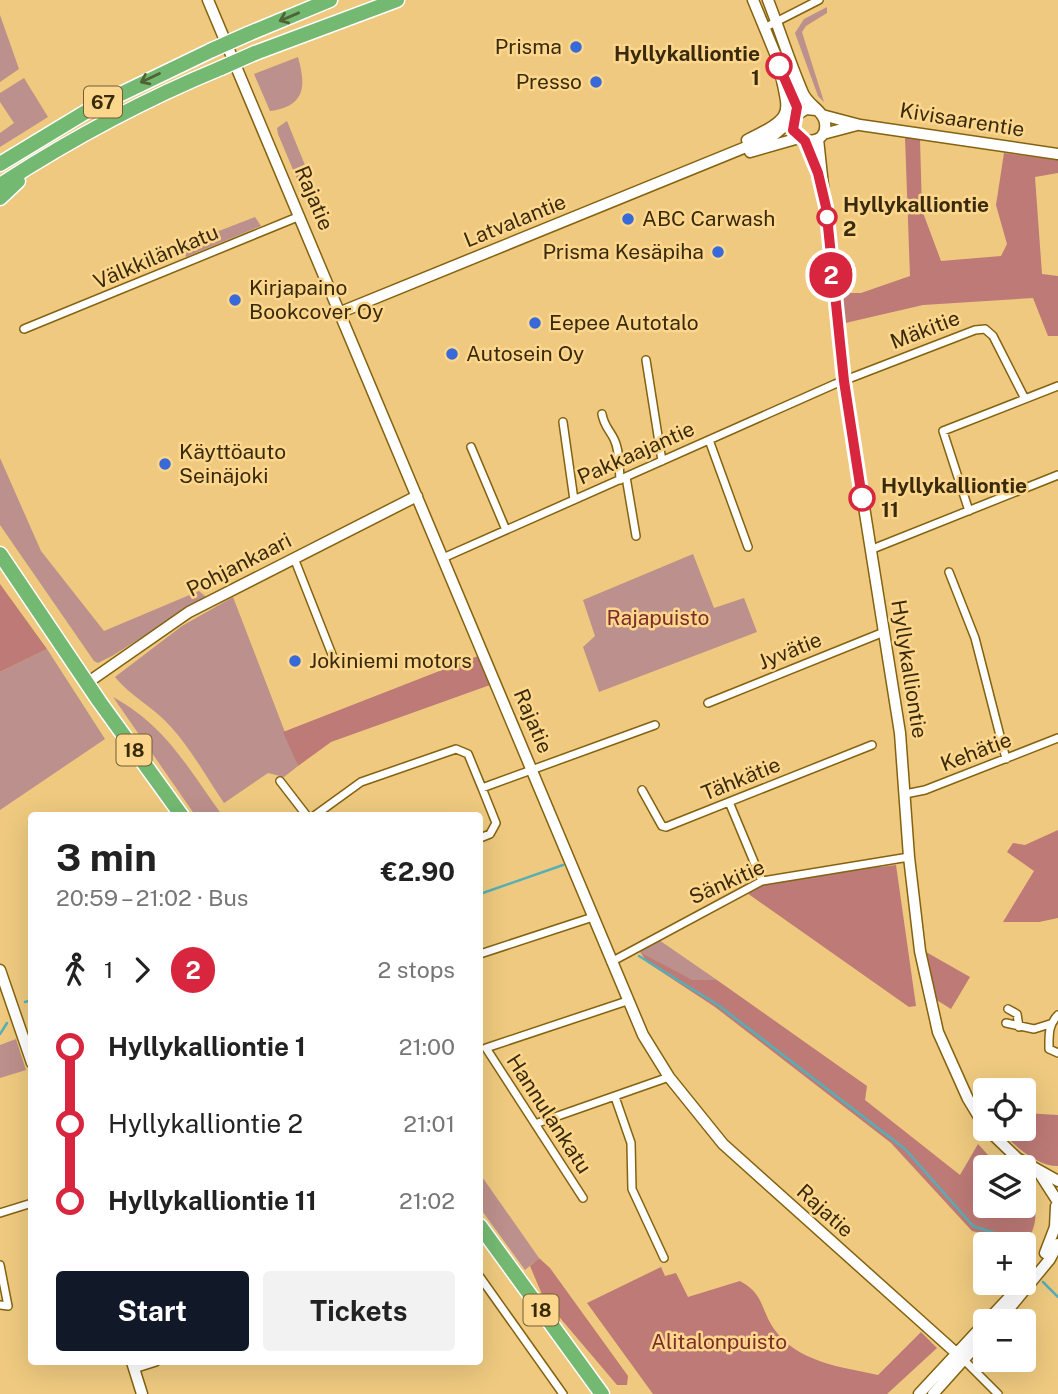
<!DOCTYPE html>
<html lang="en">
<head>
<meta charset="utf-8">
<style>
  body { margin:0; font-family:"Public Sans",sans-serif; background:#f2f2f2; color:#222; height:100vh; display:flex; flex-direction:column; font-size:26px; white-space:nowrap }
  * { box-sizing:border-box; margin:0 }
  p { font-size:23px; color:#767676 }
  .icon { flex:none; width:38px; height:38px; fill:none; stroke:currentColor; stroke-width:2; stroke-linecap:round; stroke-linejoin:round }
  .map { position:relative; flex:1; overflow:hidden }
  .panel { position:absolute; left:28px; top:812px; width:455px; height:553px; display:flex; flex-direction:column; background:#fff; border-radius:7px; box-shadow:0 7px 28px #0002 }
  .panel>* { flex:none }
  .badge { padding:0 14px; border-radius:23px; font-size:24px; line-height:46px }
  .buttons { position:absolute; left:973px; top:1078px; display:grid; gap:14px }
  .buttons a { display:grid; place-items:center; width:63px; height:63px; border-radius:7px; background:#fff; box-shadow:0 7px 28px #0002; font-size:35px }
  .map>.badge { position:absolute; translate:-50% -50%; box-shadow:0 0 0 4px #fff }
  .legs { display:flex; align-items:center; gap:10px; height:77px; padding:0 28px; font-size:23px }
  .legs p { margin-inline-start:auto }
  .summary { display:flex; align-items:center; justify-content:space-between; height:119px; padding:0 28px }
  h1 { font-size:38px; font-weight:700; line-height:52px }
  .button { display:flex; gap:14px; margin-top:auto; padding:14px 28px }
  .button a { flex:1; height:80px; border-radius:7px; background:#111827; color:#fff; font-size:28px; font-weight:700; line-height:80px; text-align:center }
  .button a+a { background:#f2f2f2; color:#222 }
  ul { padding:0 28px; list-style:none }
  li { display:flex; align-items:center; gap:24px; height:77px; font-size:26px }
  li i { display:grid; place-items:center; width:10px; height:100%; margin:0 9px; background:currentColor }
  li i::after { content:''; width:18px; height:18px; margin:-9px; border:5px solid; border-radius:50%; background:#fff }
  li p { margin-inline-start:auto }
  li:first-child i { background:linear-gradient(#0000 50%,currentColor 0) }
  li:last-child i { background:linear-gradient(currentColor 50%,#0000 0) }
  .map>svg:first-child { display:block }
  .green { fill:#bc908c }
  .forest { fill:#bd7a76 }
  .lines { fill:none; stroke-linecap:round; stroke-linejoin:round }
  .stream { stroke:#56afb7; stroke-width:2.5 }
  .street-casing { stroke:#84620f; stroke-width:10 }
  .secondary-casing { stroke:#84620f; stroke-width:13 }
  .highway-casing { stroke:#fff; stroke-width:17 }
  .street { stroke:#fff; stroke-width:7 }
  .secondary { stroke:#fff; stroke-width:10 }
  .highway { stroke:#74b972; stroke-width:14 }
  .highway-bridge-casing { stroke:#fff; stroke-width:17; stroke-linecap:butt }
  .highway-bridge { stroke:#74b972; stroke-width:14 }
  .oneway { stroke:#516334 }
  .line-1-casing { stroke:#fff; stroke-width:16 }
  .line-1 { stroke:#d7263d; stroke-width:10 }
  .poi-dot { fill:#3769d9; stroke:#fbd68c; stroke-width:2.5 }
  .stop-1-dot { fill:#fff; stroke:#d7263d; stroke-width:3.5 }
  .labels { text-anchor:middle; stroke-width:5; stroke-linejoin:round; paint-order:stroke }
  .shield { fill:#fbd68c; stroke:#735e32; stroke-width:2 }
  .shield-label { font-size:19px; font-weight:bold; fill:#392a0b }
  .poi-label { font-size:21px; fill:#392a0b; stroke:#fbd68c; text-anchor:start }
  .stop-label { font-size:21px; font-weight:bold; fill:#392a0b; stroke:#fbd68c; text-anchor:start }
  .street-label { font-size:21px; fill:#392a0b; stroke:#fbd68c }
  .park-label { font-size:21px; fill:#7e2b2b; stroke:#fbd68c }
</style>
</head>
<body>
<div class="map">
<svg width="1058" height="1394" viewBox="0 0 1058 1394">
  <rect width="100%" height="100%" fill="#eec97f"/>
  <path class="green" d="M827 7V13L806 26 802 32 824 102 818 96 795 33 804 19Z
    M0 15 19 69 0 82Z
    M298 57C306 86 306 106 270 111L254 74Z
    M24 78 48 117 0 147V133L14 123 0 102V93Z
    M287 121 309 175 297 179 278 134 277 128Z
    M255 217 261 226 186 257 184 247 188 243Z
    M0 458 41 551 104 631 199 591 206 597 112 656 98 663 94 661 0 525Z
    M693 554 714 608 744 598 757 632 599 692 583 647 595 636 583 600Z
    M233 597 298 766 284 777 268 773 224 803C207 778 191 749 171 727 154 707 130 696 115 677L182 626Z
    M47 649 105 739 0 810V672Z
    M113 697C166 726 188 768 222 815H195Z
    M659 940 717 980 692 981 640 952Z
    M16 1039 26 1070 0 1078V1045Z
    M480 1174 539 1258 525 1270 480 1208Z"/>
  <path class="forest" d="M905 137 920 140 922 210 941 261 1001 256 1007 244 996 205 1004 153 1058 160V173L1035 177 1042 274 1058 276V336H1048L1033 298 923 305 841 324 838 293H861L910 276Z
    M0 584 47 649 0 672Z
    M478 656 490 685 331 742 298 766 283 732Z
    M1058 830V918L1039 922H1003L1034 871 1007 852 1013 843 1025 845Z
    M896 865 916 1006 909 1007 747 893C790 870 849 871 896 865Z
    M640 952 692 980H717L867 1086 865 1100 960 1175 978 1144 999 1167H985V1206H1024V1192C1043 1208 1035 1229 1024 1248V1244H1002L992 1236 972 1231 891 1143 715 1007 648 963Z
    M926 952 970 977 951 1009 935 999Z
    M1024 1113 1058 1115V1166C1035 1166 1014 1144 998 1129H1024Z
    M539 1258 550 1268 628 1376 627 1385H617L544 1299 530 1266Z
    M661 1267 665 1276 676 1273 688 1297 740 1281C764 1294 760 1308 774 1329 797 1362 841 1367 878 1375L921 1332 937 1348 887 1394H653L587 1303Z"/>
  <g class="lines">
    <path class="stream" d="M480 894 563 865
      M639 956 718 1005 905 1149 973 1226 1007 1237 1012 1244
      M25 1002 32 1000
      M0 1034 7 1023
      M1026 1263 1028 1265
      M1043 1282 1058 1297"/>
    <g class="street-casing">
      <path id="street" d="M764 28 819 0
        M24 329 300 216
        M646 360 662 461
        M602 414C604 426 609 429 614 439 620 451 619 467 620 480
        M563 422 574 500
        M709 440 748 547
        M471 447 506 530
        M626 477 636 536
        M969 511 943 431 1058 386
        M870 550 1058 475
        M294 558 333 657
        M443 558 835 384 975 330 985 329 993 336 1024 397
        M949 572 975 638 1006 759
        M708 703 884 632
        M280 781 307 816
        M642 790 662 826 666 827 872 745
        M905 794 925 790 1058 738
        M729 802 762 881
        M314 816 361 782 456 749 468 754 482 788 655 725
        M480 838 490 834 496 823 482 788
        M480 954 593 917
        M611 962 762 881 909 857
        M1008 1009 1017 1014 1019 1027
        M1058 1015C1048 1025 1049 1035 1049 1049L1058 1053
        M1006 1023 1034 1029 1050 1024
        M615 1097 631 1143 632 1189 664 1258
        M535 1124 669 1077
        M583 1198 486 1048 627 1001
        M0 1213 32 1203
        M0 1265 8 1306 0 1305
        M480 1277 563 1394
        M964 1360 998 1394
        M134 1369 156 1362"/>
    </g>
    <g class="secondary-casing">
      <path id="secondary" d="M208 0 643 1035 669 1077 723 1144 964 1360
        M753 0 781 68
        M768 0C780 31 790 63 803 93 808 105 824 111 825 123 828 144 801 146 793 130L795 116 806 109 816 110
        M822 115 860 125 1058 154
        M823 134 857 125
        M818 139 844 381 900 733 909 857 920 951 938 1032 968 1099 985 1127
        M747 140C798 115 788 115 779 65
        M805 141 819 180
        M750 152 799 138
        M341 312 773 136 793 119
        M87 683 189 612 417 496
        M0 970 32 1063
        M987 1129 1017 1158 1058 1181
        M1040 1174 1056 1199
        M1045 1253 1055 1227 1056 1206
        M987 1321 1019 1287
        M999 1321 1050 1259 1058 1244
        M132 1362 142 1394
        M919 1394 985 1323
        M933 1394 985 1336"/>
    </g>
    <g class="highway-casing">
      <path id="highway" d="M248 34 330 0
        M255 53 397 0
        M0 164 94 107 212 50
        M0 185C71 139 143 100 221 68
        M0 198 18 181
        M0 554 99 701 182 816
        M480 1226 602 1394"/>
    </g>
    <use href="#street" class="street"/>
    <use href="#secondary" class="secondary"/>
    <use href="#highway" class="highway"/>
    <g class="highway-bridge-casing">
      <path id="highway-bridge" d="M212 50 248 34
        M221 68 255 53"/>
    </g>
    <use href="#highway-bridge" class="highway-bridge"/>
  </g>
  <defs><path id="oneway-shaft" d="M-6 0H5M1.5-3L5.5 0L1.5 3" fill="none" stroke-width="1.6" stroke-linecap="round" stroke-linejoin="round" transform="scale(1.75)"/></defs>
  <g class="oneway">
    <use href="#oneway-shaft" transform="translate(289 17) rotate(157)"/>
    <use href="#oneway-shaft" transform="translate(150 78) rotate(155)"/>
  </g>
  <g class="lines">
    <g class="line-1-casing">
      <path id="line-1" d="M779 66 797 107 793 130 805 141 818 173 826 207 844 381 862 498"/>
    </g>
    <use href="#line-1" class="line-1"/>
  </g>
  <g class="poi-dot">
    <circle cx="576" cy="47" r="7"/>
    <circle cx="596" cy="82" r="7"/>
    <circle cx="628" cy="219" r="7"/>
    <circle cx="718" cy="252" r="7"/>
    <circle cx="235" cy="300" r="7"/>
    <circle cx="535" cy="323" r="7"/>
    <circle cx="452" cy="354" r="7"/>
    <circle cx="165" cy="464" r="7"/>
    <circle cx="295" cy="661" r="7"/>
  </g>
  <g class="stop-1-dot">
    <circle cx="779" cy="66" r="12"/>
    <circle cx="827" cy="217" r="9"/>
    <circle cx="862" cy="498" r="12"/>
  </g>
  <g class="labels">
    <g class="shield">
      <rect x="84" y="86.5" width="38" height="31" rx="5"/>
      <rect x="116.5" y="734.5" width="35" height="31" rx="5"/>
      <rect x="523.5" y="1294.5" width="35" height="31" rx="5"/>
    </g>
    <g class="shield-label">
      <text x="103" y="109">67</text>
      <text x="134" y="757">18</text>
      <text x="541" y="1317">18</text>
    </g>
    <g class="poi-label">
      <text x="562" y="54" text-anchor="end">Prisma</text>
      <text x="582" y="89" text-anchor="end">Presso</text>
      <text x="642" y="226">ABC Carwash</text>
      <text x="704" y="259" text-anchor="end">Prisma Kesäpiha</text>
      <text x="249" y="295">Kirjapaino<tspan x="249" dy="24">Bookcover Oy</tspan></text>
      <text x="549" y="330">Eepee Autotalo</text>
      <text x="466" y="361">Autosein Oy</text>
      <text x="179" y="459">Käyttöauto<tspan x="179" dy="24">Seinäjoki</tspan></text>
      <text x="309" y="668">Jokiniemi motors</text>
    </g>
    <g class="stop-label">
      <text x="760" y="61" text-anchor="end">Hyllykalliontie<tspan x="760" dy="24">1</tspan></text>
      <text x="843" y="212">Hyllykalliontie<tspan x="843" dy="24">2</tspan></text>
      <text x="881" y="493">Hyllykalliontie<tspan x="881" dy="24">11</tspan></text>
    </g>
    <g class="street-label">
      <text transform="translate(962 120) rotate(9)" y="7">Kivisaarentie</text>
      <text transform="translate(314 198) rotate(67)" y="7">Rajatie</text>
      <text transform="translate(515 221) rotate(-22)" y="7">Latvalantie</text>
      <text transform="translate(156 257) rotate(-23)" y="7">Välkkilänkatu</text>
      <text transform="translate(925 330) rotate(-21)" y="7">Mäkitie</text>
      <text transform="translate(636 453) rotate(-24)" y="7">Pakkaajantie</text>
      <text transform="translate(239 565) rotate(-27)" y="7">Pohjankaari</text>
      <text transform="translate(790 651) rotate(-22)" y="7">Jyvätie</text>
      <text transform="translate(909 669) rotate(81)" y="7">Hyllykalliontie</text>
      <text transform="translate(533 721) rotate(67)" y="7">Rajatie</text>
      <text transform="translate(976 752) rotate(-21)" y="7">Kehätie</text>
      <text transform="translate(741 779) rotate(-22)" y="7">Tähkätie</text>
      <text transform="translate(727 882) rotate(-24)" y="7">Sänkitie</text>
      <text transform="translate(549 1114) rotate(57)" y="7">Hannulankatu</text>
      <text transform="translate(825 1211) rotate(42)" y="7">Rajatie</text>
    </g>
    <g class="park-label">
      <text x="658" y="625">Rajapuisto</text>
      <text x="719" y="1349">Alitalonpuisto</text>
    </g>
  </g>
</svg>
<div class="buttons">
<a><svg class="icon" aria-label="locate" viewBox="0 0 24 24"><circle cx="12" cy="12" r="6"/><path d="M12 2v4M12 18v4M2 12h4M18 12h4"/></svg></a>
<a><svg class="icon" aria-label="layers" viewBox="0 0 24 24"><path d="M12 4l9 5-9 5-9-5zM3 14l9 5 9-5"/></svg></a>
<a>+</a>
<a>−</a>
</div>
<b class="badge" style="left:831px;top:275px;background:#d7263d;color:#fff">2</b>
<section class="panel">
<div class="summary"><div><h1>3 min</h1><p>20:59 – 21:02 · Bus</p></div><b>€2.90</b></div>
<div class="legs"><svg class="icon" aria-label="walk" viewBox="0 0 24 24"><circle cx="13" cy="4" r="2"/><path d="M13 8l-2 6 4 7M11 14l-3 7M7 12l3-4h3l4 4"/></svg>1<svg class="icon" aria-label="forward" viewBox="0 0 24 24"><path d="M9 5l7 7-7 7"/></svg><b class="badge" style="background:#d7263d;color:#fff">2</b><p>2 stops</p></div>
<ul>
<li><i style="color:#d7263d"></i><b>Hyllykalliontie 1</b><p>21:00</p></li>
<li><i style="color:#d7263d"></i><span>Hyllykalliontie 2</span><p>21:01</p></li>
<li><i style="color:#d7263d"></i><b>Hyllykalliontie 11</b><p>21:02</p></li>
</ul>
<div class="button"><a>Start</a><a>Tickets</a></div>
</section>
</div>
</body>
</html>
